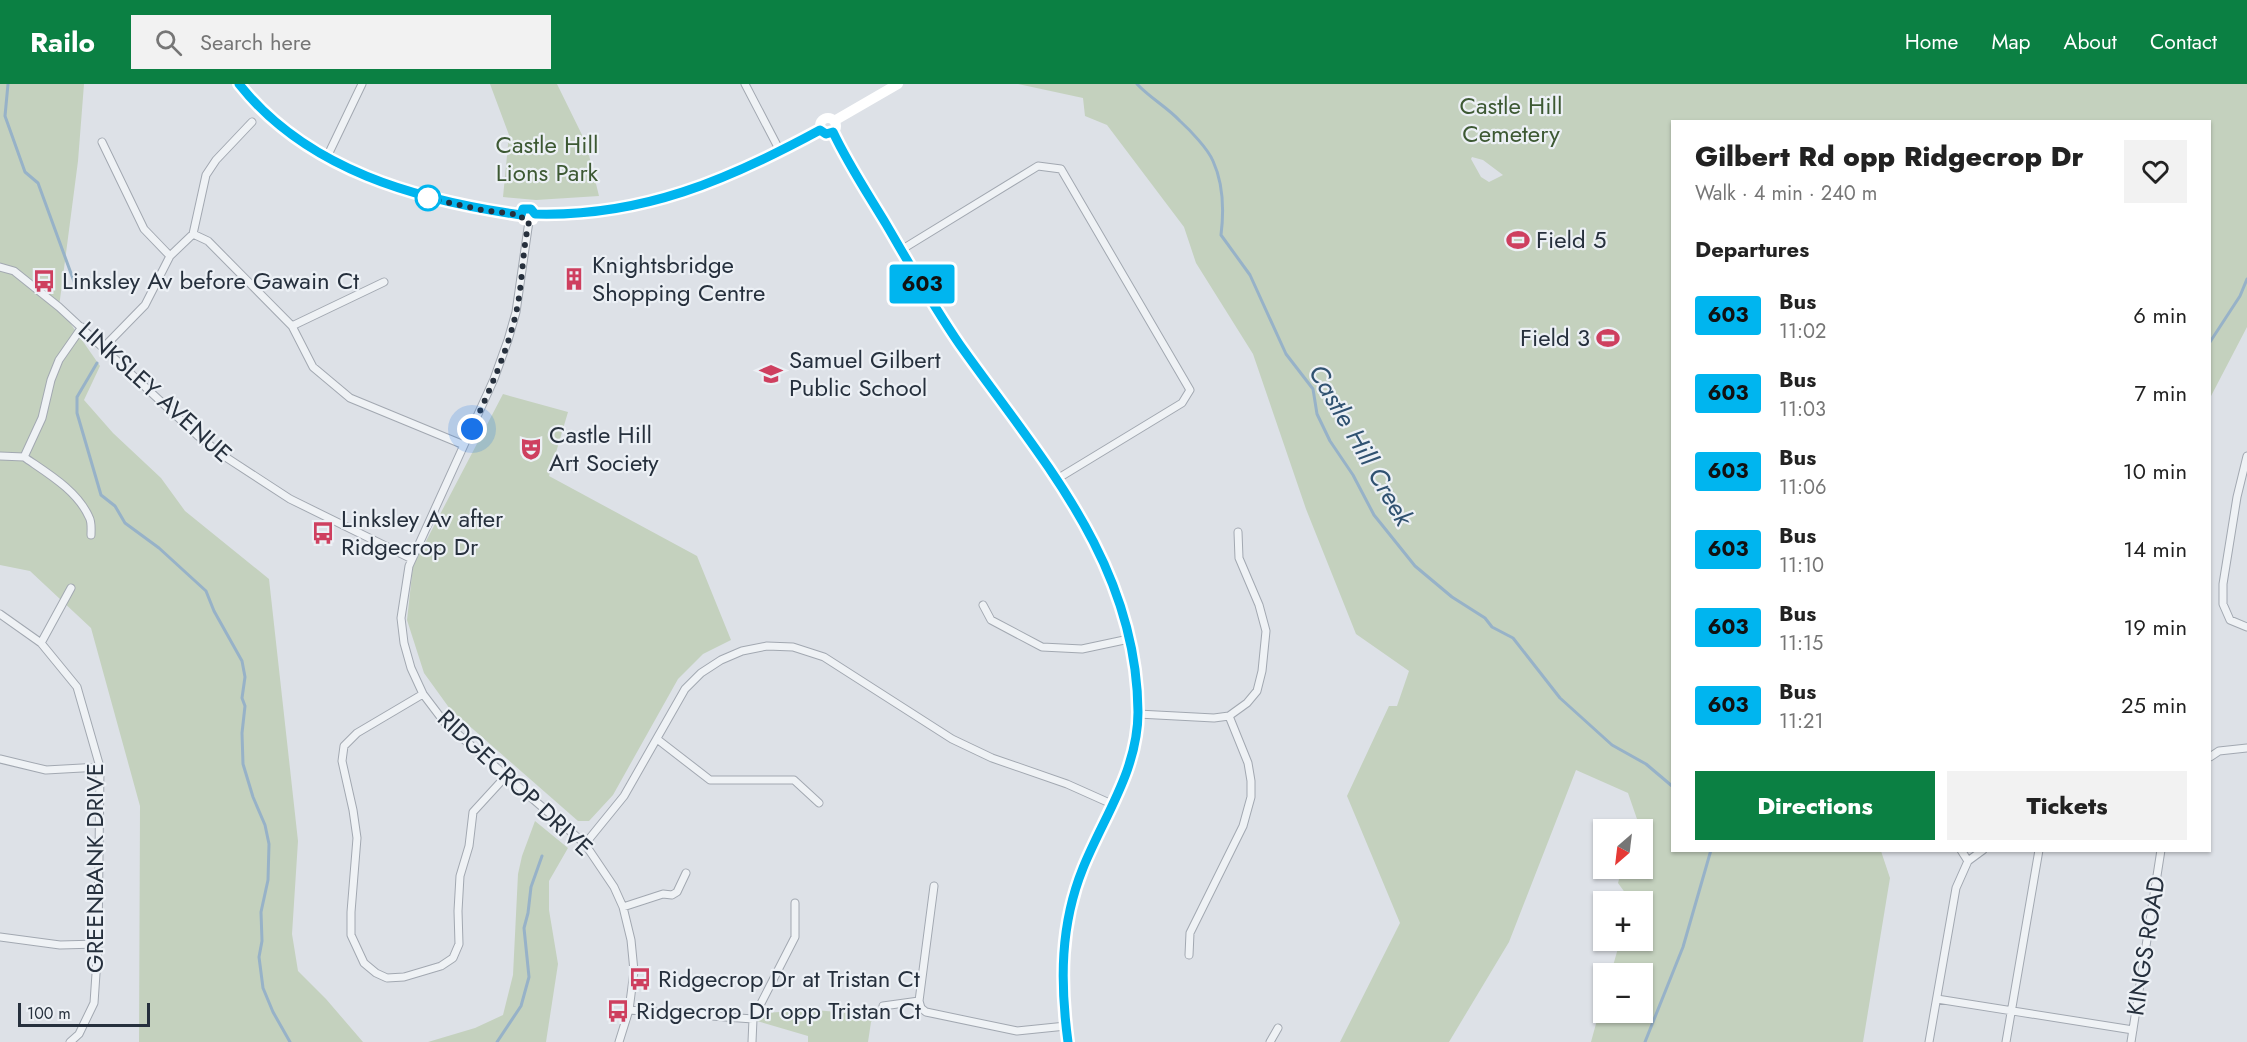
<!DOCTYPE html>
<html lang="en">
<head>
<meta charset="utf-8">
<style>
  body { margin:0; font-family:Jost,sans-serif; background:#f2f2f2; color:#222; height:100vh; display:flex; flex-direction:column; font-size:22px; white-space:nowrap }
  * { box-sizing:border-box; margin:0 }
  p { font-size:20px; color:#767676 }
  .icon { flex:none; width:33px; height:33px; fill:none; stroke:currentColor; stroke-width:2; stroke-linecap:round; stroke-linejoin:round }
  .map { position:relative; flex:1; overflow:hidden }
  .drawer { position:absolute; left:1671px; top:36px; width:540px; height:732px; display:flex; flex-direction:column; background:#fff; border-radius:0px; box-shadow:0 2px 4px #0004 }
  .drawer>* { flex:none }
  .badge { padding:0 12px; border-radius:4px; font-size:21px; line-height:39px }
  .needle { width:39px; rotate:208deg }
  .tools { position:absolute; left:1593px; top:735px; display:grid; gap:12px }
  .tools a { display:grid; place-items:center; width:60px; height:60px; border-radius:0px; background:#fff; box-shadow:0 2px 4px #0004; font-size:30px }
  .scale { position:absolute; left:18px; bottom:15px; width:132px; box-sizing:border-box; padding-left:6px; border:3px solid #26303d; border-top:0; font-size:16px; line-height:21px; white-space:nowrap; color:#26303d; -webkit-text-stroke:4px #ecf0f5; paint-order:stroke }
  .you { position:absolute; width:30px; height:30px; margin:-15px; border:4px solid #fff; border-radius:50%; background:#1a73e8; box-shadow:0 0 0 9px #1a73e833 }
  .map>.badge { position:absolute; translate:-50% -50%; box-shadow:0 0 0 3px #fff }
  h2 { padding:0 24px; font-size:22px; line-height:54px }
  .round { display:grid; place-items:center; flex:none; width:63px; height:63px; border-radius:0px; background:#f2f2f2 }
  .summary { display:flex; align-items:center; justify-content:space-between; height:102px; padding:0 24px }
  h1 { font-size:28px; font-weight:800; line-height:45px }
  .action { display:flex; gap:12px; margin-top:auto; padding:12px 24px }
  .action a { flex:1; height:69px; border-radius:0px; background:#0b8043; color:#fff; font-size:24px; font-weight:800; line-height:69px; text-align:center }
  .action a+a { background:#f2f2f2; color:#222 }
  ul { padding:0; list-style:none }
  li { display:flex; align-items:center; gap:18px; height:78px; padding:0 24px }
  li div { flex:1 }
  li b { display:block; font-size:22px }
  li em { font-style:normal }
  li .badge { min-width:66px; font-weight:700; text-align:center }
  header { display:flex; align-items:center; gap:36px; box-sizing:border-box; height:84px; padding:0 30px; background:#0b8043; color:#fff }
  header strong { font-size:28px }
  nav { display:flex; gap:33px; margin-inline-start:auto; font-size:21px }
  .search { width:420px; height:54px; background:#f2f2f2; display:flex; align-items:center; gap:15px; box-sizing:border-box; padding:0 21px; border-radius:0px; color:#767676; font-size:22px }
  .map>svg:first-child { display:block }
  .green { fill:#c4d1be; fill-rule:evenodd }
  .lines { fill:none; stroke-linecap:round; stroke-linejoin:round }
  .stream { stroke:#97b2c8; stroke-width:3 }
  .street-casing { stroke:#a2a8b1; stroke-width:9 }
  .street { stroke:#eff2f5; stroke-width:7 }
  .secondary { stroke:#fff; stroke-width:10 }
  .line-casing { stroke:#fff; stroke-width:14 }
  .line { stroke:#00b5ef; stroke-width:9 }
  .walk { stroke:#26303d; stroke-width:6; stroke-dasharray:0 10.8 }
  .stop-dot { fill:#fff; stroke:#00b5ef; stroke-width:3 }
  .labels { text-anchor:middle; stroke-width:4.5; stroke-linejoin:round; paint-order:stroke }
  .park-label { font-size:24px; fill:#3d5933; stroke:#ecf0f5 }
  .poi-label { font-size:24px; fill:#26303d; stroke:#ecf0f5; text-anchor:start }
  .street-label { font-size:24px; fill:#26303d; stroke:#ecf0f5 }
  .water-label { font-size:26px; font-style:italic; fill:#305271; stroke:#ecf0f5 }
</style>
</head>
<body>
<header>
<strong>Railo</strong>
<div class="search"><svg class="icon" aria-label="search" viewBox="0 0 24 24"><circle cx="10" cy="10" r="6"/><path d="M15 15l6 6"/></svg>Search here</div>
<nav><a>Home</a><a>Map</a><a>About</a><a>Contact</a></nav>
</header>
<div class="map">
<svg width="2247" height="958" viewBox="0 0 2247 958">
  <rect width="100%" height="100%" fill="#dde1e7"/>
  <path class="green" d="M0 0H84L78 77 59 223 100 282 84 316 113 349 161 394 185 427 269 495 298 757 292 850 298 887 326 915 363 958H139L140 722 91 544 30 487 0 481Z
    M490 0H557L586 59 599 112 536 116 503 113 509 51Z
    M1018 0H2247V243L2210 314V38H1672V766L1881 767 1890 794 1863 958H1591L1603 914 1604 928H1642V890L1611 889 1620 857 1642 856V818L1631 817 1618 799 1622 785 1642 784V746L1634 745 1637 735 1628 709 1576 686 1509 858 1449 958H1340L1400 839 1347 712 1389 622H1397L1409 587 1356 550 1306 425 1253 270 1196 179 1184 143 1107 41 1085 32 1083 14ZM1472 73 1483 76 1503 91 1489 98 1481 93 1471 75Z
    M503 310 568 328 549 392 697 472 731 556 703 570 678 595 613 711 589 737H578L450 625 424 589 407 536 413 482Z
    M535 737 568 764 549 797V826L558 880 546 958H428L475 944 503 931 513 891 518 790 522 772Z
    M877 923 882 929 871 938 868 958H808V952L757 937 760 929 815 926 860 930Z"/>
  <g class="lines">
    <path class="stream" d="M8 0 5 32 25 88 38 99 76 203
      M1137 0C1150 14 1167 23 1180 37 1190 46 1208 65 1213 77 1223 99 1224 127 1221 151L1250 191 1286 270 1313 305 1317 330 1330 357 1353 391 1374 431 1415 482 1452 513 1485 534 1492 543 1513 554 1560 614 1612 661 1646 680 1672 702
      M2210 258 2240 212 2247 195
      M97 279 77 313V329L101 411 115 422 125 439 159 464 206 507 214 527 242 577 245 593 242 614 245 622 242 649 243 680 253 713 265 741 269 760 268 796 261 828 262 857 259 873 263 904 273 928 290 958
      M497 958 521 922 529 893 524 844 528 829 531 803 542 772
      M1645 958 1683 863 1711 766"/>
    <g class="street-casing">
      <path id="street" d="M745 0 780 67
        M833 48C849 82 870 113 888 145 909 179 928 216 951 249 1033 365 1137 477 1138 628 1138 686 1104 732 1083 784 1060 840 1060 898 1068 958
        M102 58 144 145 170 172
        M327 73 362 0
        M529 137 516 228 508 256 494 295 409 482 401 534 404 559 411 584 423 610 445 639 585 760 614 803 623 823 631 856 634 887 629 926 619 958
        M193 150 206 91 216 76 252 38
        M901 166 1038 82 1061 85 1190 306 1182 319 1057 395
        M0 183 14 187 59 223 198 352 224 372 290 415 412 475
        M292 242 384 198
        M104 263 145 221 170 172 193 150 208 157 292 242 313 283 350 314 464 361
        M0 372 24 373
        M2247 372 2237 413 2223 500V520L2230 536 2247 543
        M24 373 42 334 51 296 59 276 82 243
        M24 373C47 389 77 406 89 433 92 438 91 446 91 451
        M983 521 991 536 1042 563 1082 565 1129 555
        M0 530 41 559 77 603 100 683 98 860 94 919 79 950 70 958
        M41 559 71 504
        M423 610 357 649 344 662 342 677 353 726 357 754 351 828V851L364 879 376 889 387 894 404 893 441 882 453 874 459 860 458 827 460 792 469 762 473 728 506 692
        M1138 630 1214 634 1229 632 1247 619 1257 607 1262 587 1266 547 1259 521 1239 474 1238 448
        M657 655 710 696H794L819 719
        M2210 673 2219 667 2247 664
        M0 675 46 686 100 683
        M585 760 624 712 685 605 701 589 721 576 742 567 767 562 793 563 824 573 952 655 992 674 1067 700 1114 721
        M1961 766 1968 777
        M1968 777 1983 766
        M934 802 919 917 921 924 926 928 1017 947 1066 942
        M623 823 663 810 672 811 677 808 686 789
        M0 853 60 861 98 860
        M1189 871 1190 849 1243 742 1251 713V697L1248 679 1229 632
        M1937 915 2133 946
        M883 922 919 917
        M629 926 753 935
        M752 958 753 935 795 853V819
        M1270 958 1278 944
        M1929 958 1956 804 1968 777
        M2006 958 2039 766
        M2131 958 2161 766"/>
    </g>
    <use href="#street" class="street"/>
    <path class="secondary" d="M239 0C307 86 417 117 521 131
      M820 42a8 8 0 1 1 16 0a8 8 0 1 1-16 0Z
      M834 37 898 0
      M535 130C643 133 728 96 821 46
      M521 131 523 136 529 137 533 136 535 130"/>
  </g>
  <g class="lines">
    <g class="line-casing">
      <path id="line" d="M239 0C307 86 417 116 521 131L523 125H531L535 130C642 133 728 96 820 46L826 50 833 48C848 80 868 110 886 140 910 181 933 222 960 261 1041 375 1137 479 1138 628 1138 686 1104 732 1083 784 1060 841 1060 898 1068 958"/>
    </g>
    <use href="#line" class="line"/>
    <path class="walk" d="M428 114 482 126 521 131 523 136 529 138C522 167 523 199 516 229 507 269 489 307 472 345"/>
  </g>
  <defs>
    <g id="stadium-bare" transform="scale(1.8)"><path d="M0-5a6.5 5 0 1 0 0 10a6.5 5 0 1 0 0-10ZM-3.5-1.8h7v3.6h-7Z" fill="#ce3f5f" stroke="#ecf0f5" stroke-width="2.5" paint-order="stroke"/></g>
    <g id="building-bare" transform="scale(1.8)"><path d="M-4-6H4V6H1V3H-1V6H-4ZM-2.5-4.3h1.7v1.8h-1.7ZM.8-4.3h1.7v1.8H.8ZM-2.5-1h1.7V.8h-1.7ZM.8-1h1.7V.8H.8Z" fill="#ce3f5f" stroke="#ecf0f5" stroke-width="2.5" paint-order="stroke"/></g>
    <g id="bus-bare" transform="scale(1.8)"><path d="M-5-6H5V4H4V6H2V4H-2V6H-4V4H-5ZM-3.5-4V0h7V-4ZM-3.5 1.2v1.5H-2V1.2ZM2 1.2v1.5H3.5V1.2Z" fill="#ce3f5f" stroke="#ecf0f5" stroke-width="2.5" paint-order="stroke"/></g>
    <g id="school-bare" transform="scale(1.8)"><path d="M0-5L7-2L0 1L-7-2ZM-4 1L0 2.5L4 1V4Q0 6-4 4Z" fill="#ce3f5f" stroke="#ecf0f5" stroke-width="2.5" paint-order="stroke"/></g>
    <g id="theatre-bare" transform="scale(1.8)"><path d="M-5-5.5Q0-4 5-5.5V0Q5 5 0 6Q-5 5-5 0ZM-3.3-2.5H-1v1.5H-3.3ZM1-2.5H3.3v1.5H1ZM-2.8 1Q0 5.5 2.8 1Z" fill="#ce3f5f" stroke="#ecf0f5" stroke-width="2.5" paint-order="stroke"/></g>
  </defs>
  <g fill-rule="evenodd">
    <use href="#stadium-bare" x="1518" y="156"/>
    <use href="#building-bare" x="574" y="195"/>
    <use href="#bus-bare" x="44" y="197"/>
    <use href="#stadium-bare" x="1608" y="254"/>
    <use href="#school-bare" x="771" y="290"/>
    <use href="#theatre-bare" x="531" y="365"/>
    <use href="#bus-bare" x="323" y="449"/>
    <use href="#bus-bare" x="640" y="895"/>
    <use href="#bus-bare" x="618" y="927"/>
  </g>
  <circle class="stop-dot" cx="428" cy="114" r="12"/>
  <g class="labels">
    <g class="park-label">
      <text x="1511" y="30">Castle Hill<tspan x="1511" dy="28">Cemetery</tspan></text>
      <text x="547" y="69">Castle Hill<tspan x="547" dy="28">Lions Park</tspan></text>
    </g>
    <g class="poi-label">
      <text x="1536" y="164">Field 5</text>
      <text x="592" y="189">Knightsbridge<tspan x="592" dy="28">Shopping Centre</tspan></text>
      <text x="62" y="205">Linksley Av before Gawain Ct</text>
      <text x="1590" y="262" text-anchor="end">Field 3</text>
      <text x="789" y="284">Samuel Gilbert<tspan x="789" dy="28">Public School</tspan></text>
      <text x="549" y="359">Castle Hill<tspan x="549" dy="28">Art Society</tspan></text>
      <text x="341" y="443">Linksley Av after<tspan x="341" dy="28">Ridgecrop Dr</tspan></text>
      <text x="658" y="903">Ridgecrop Dr at Tristan Ct</text>
      <text x="636" y="935">Ridgecrop Dr opp Tristan Ct</text>
    </g>
    <g class="street-label">
      <text transform="translate(155 308) rotate(42)" y="8">LINKSLEY AVENUE</text>
      <text transform="translate(515 699) rotate(43)" y="8">RIDGECROP DRIVE</text>
      <text transform="translate(95 784) rotate(-90)" y="8">GREENBANK DRIVE</text>
      <text transform="translate(2146 862) rotate(-81)" y="8">KINGS ROAD</text>
    </g>
    <g class="water-label">
      <text transform="translate(1361 361) rotate(60)" y="9">Castle Hill Creek</text>
    </g>
  </g>
</svg>
<div class="tools">
<a><svg class="needle" viewBox="-14 -14 28 28"><path d="M0-13l5 13h-10z" fill="#e53935"/><path d="M0 13l5-13h-10z" fill="#767676"/></svg></a>
<a>+</a>
<a>−</a>
</div>
<div class="scale">100 m</div>
<div class="you" style="left:472px;top:345px"></div>
<b class="badge" style="left:922px;top:200px;background:#00b5ef;color:#111">603</b>
<section class="drawer">
<div class="summary"><div><h1>Gilbert Rd opp Ridgecrop Dr</h1><p>Walk · 4 min · 240 m</p></div><a class="round"><svg class="icon" aria-label="heart" viewBox="0 0 24 24"><path d="M12 20l-8-8c-3-5 5-10 8-4 3-6 11-1 8 4z"/></svg></a></div>
<h2>Departures</h2>
<ul>
<li><span class="badge" style="background:#00b5ef;color:#111">603</span><div><b>Bus</b><p>11:02</p></div><em>6 min</em></li>
<li><span class="badge" style="background:#00b5ef;color:#111">603</span><div><b>Bus</b><p>11:03</p></div><em>7 min</em></li>
<li><span class="badge" style="background:#00b5ef;color:#111">603</span><div><b>Bus</b><p>11:06</p></div><em>10 min</em></li>
<li><span class="badge" style="background:#00b5ef;color:#111">603</span><div><b>Bus</b><p>11:10</p></div><em>14 min</em></li>
<li><span class="badge" style="background:#00b5ef;color:#111">603</span><div><b>Bus</b><p>11:15</p></div><em>19 min</em></li>
<li><span class="badge" style="background:#00b5ef;color:#111">603</span><div><b>Bus</b><p>11:21</p></div><em>25 min</em></li>
</ul>
<div class="action"><a>Directions</a><a>Tickets</a></div>
</section>
</div>
</body>
</html>
